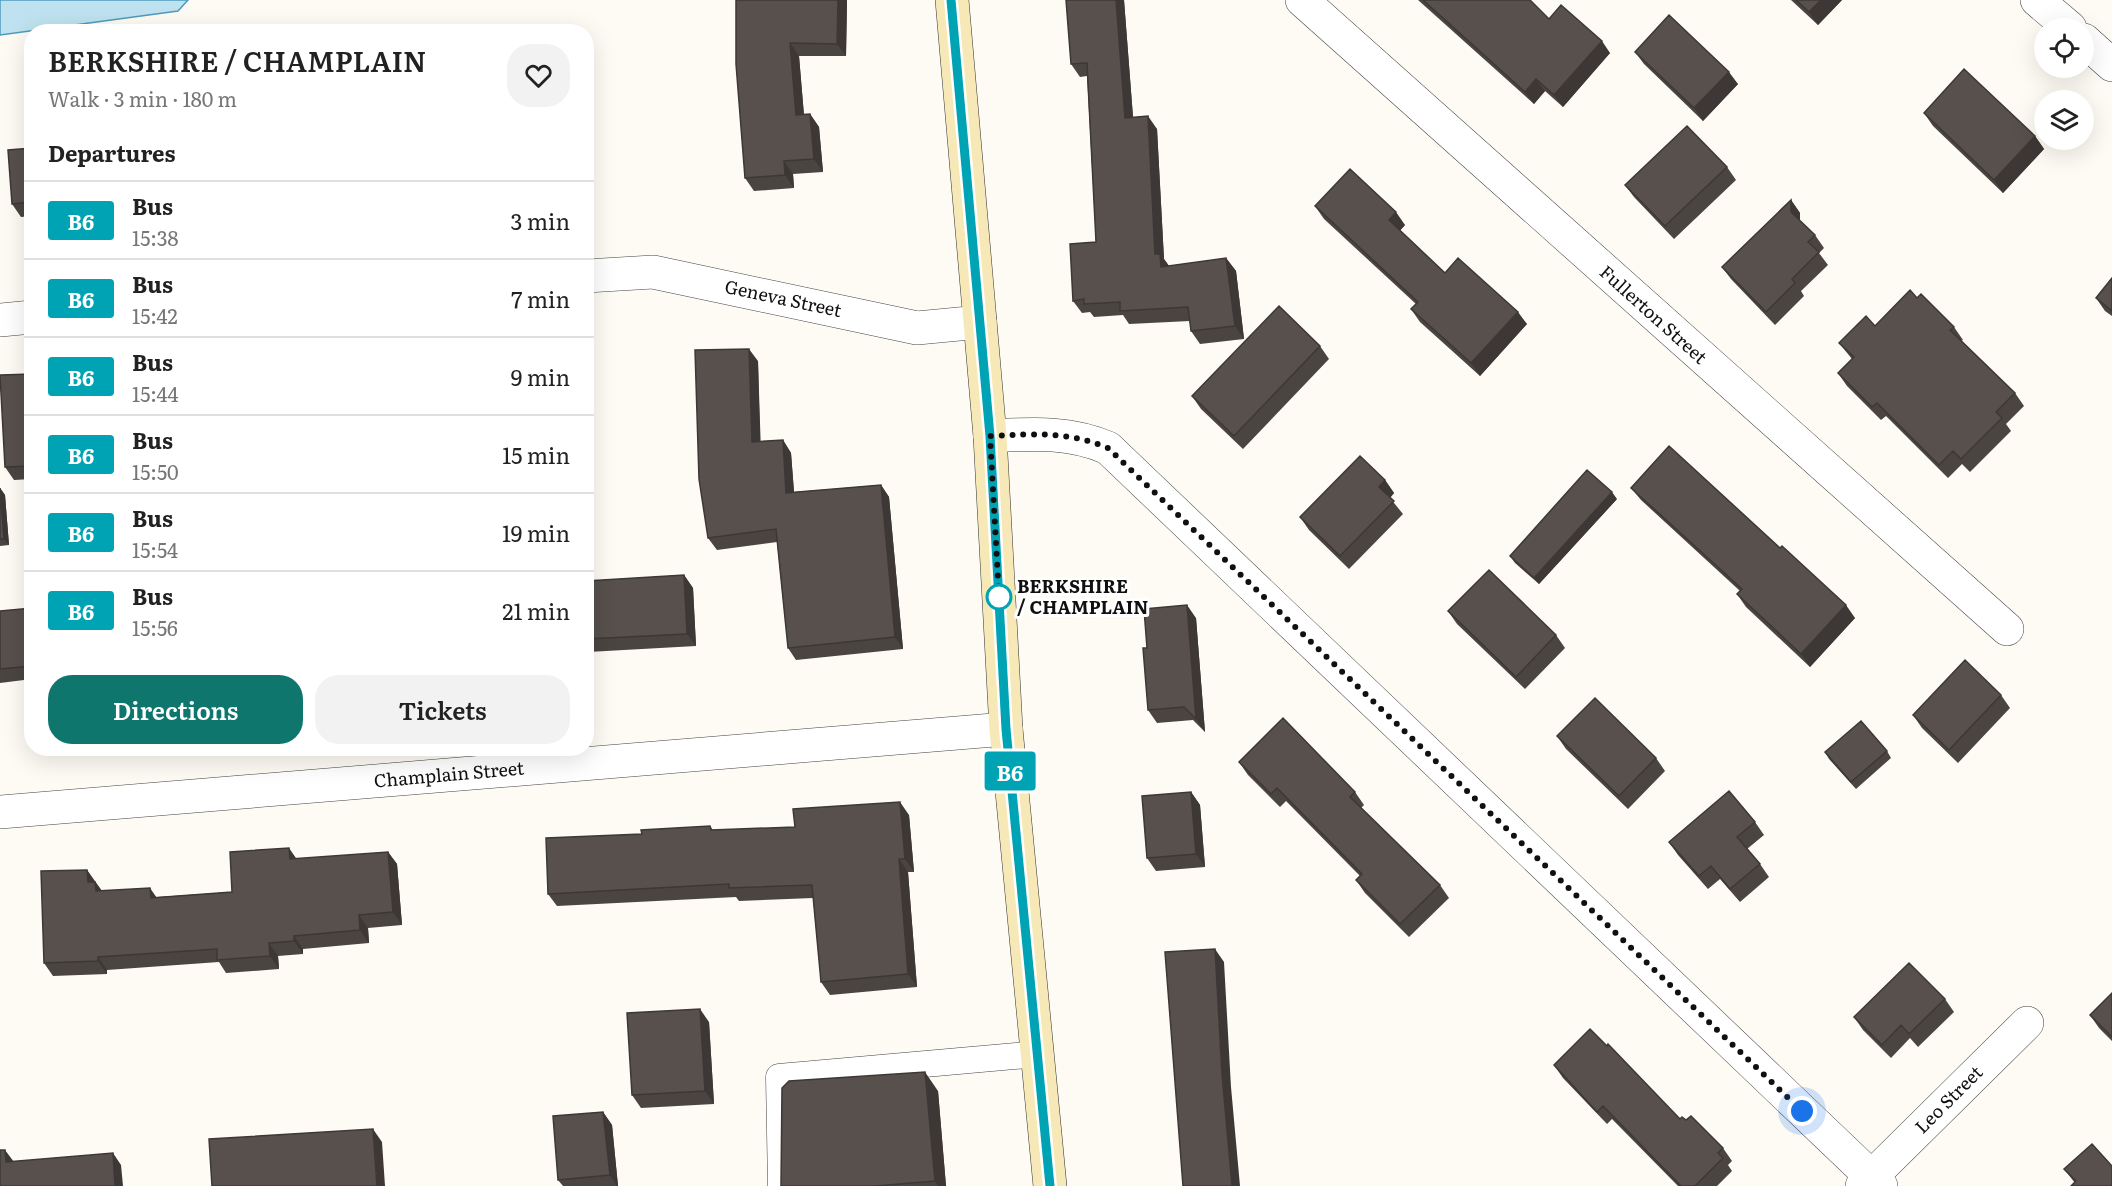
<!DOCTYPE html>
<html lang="en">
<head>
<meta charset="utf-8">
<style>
  body { margin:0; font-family:Literata,serif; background:#f2f2f2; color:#222; height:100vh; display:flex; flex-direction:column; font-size:22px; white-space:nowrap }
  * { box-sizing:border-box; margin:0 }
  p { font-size:20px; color:#767676 }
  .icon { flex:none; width:33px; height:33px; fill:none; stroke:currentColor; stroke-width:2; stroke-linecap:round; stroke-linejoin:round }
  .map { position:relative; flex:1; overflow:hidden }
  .details { position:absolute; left:24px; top:24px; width:570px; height:732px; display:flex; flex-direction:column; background:#fff; border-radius:24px; box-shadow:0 6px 24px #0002 }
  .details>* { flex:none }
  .badge { padding:0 12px; border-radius:4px; font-size:21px; line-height:39px }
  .tools { position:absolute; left:2034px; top:18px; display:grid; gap:12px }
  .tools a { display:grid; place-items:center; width:60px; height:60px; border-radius:50%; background:#fff; box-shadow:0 6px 24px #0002; font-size:30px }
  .you { position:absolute; width:30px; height:30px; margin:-15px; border:4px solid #fff; border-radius:50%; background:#1a73e8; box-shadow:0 0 0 9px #1a73e833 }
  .map>.badge { position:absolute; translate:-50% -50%; box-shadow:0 0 0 3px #fff }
  h2 { padding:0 24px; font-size:22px; line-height:54px }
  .round { display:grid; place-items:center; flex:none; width:63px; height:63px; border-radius:24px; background:#f2f2f2 }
  .summary { display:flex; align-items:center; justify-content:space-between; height:102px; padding:0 24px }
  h1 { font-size:28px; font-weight:600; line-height:45px }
  .action { display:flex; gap:12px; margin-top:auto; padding:12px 24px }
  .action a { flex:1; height:69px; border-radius:24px; background:#0f766e; color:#fff; font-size:24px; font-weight:600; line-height:69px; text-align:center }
  .action a+a { background:#f2f2f2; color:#222 }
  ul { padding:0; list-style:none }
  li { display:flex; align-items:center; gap:18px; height:78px; padding:0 24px; border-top:2px solid #e0e0e0 }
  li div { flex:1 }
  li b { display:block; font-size:22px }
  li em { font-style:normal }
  li .badge { min-width:66px; font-weight:700; text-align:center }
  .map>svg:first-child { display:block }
  .water { fill:#bee2ef; stroke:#4d9cbe; stroke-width:1.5 }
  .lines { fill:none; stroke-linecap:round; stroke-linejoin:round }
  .lane-casing { stroke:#434343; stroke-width:27 }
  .street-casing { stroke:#434343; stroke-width:34 }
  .secondary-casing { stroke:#323232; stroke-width:34 }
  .lane { stroke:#fff; stroke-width:26 }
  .street { stroke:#fff; stroke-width:33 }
  .secondary { stroke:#f6e9b7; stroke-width:33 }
  .wall { fill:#4b4542 }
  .shaded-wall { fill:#3d3836 }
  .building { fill:#57504d; stroke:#3d3836; stroke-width:1.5 }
  .line-casing { stroke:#fff; stroke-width:14 }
  .line { stroke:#00a3b4; stroke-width:9 }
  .walk { stroke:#101010; stroke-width:6; stroke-dasharray:0 10.8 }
  .stop-dot { fill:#fff; stroke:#00a3b4; stroke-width:3 }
  .labels { text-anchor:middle; stroke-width:6; stroke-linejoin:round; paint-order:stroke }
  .street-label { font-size:18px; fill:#101010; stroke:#fff }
  .stop-label { font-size:18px; font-weight:bold; fill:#101010; stroke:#fff; text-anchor:start }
</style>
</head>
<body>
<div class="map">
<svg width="2112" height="1186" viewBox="0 0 2112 1186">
  <rect width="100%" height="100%" fill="#fefbf4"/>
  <path class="water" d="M0 0H188L178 11 0 35Z"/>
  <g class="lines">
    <g class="lane-casing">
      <path id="lane" d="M781 1186 779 1077 1038 1054"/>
    </g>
    <g class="street-casing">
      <path id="street" d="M1302 0 2007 629
        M2037 0 2070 28
        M2084 40 2112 65
        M586 276 653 272 917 328 980 322
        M0 320 32 317
        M990 436C1032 434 1069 431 1108 448L1881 1186
        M0 812 1006 729
        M1862 1186 2027 1023"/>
    </g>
    <g class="secondary-casing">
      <path id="secondary" d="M952 0 990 436 1006 729 1050 1186"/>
    </g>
    <use href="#lane" class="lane"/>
    <use href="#street" class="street"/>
    <use href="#secondary" class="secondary"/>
  </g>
  <path class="wall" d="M736 0H847L846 56H799L804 115 810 114 819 127 823 172 793 174 794 188 754 191 745 178Z
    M1066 0H1124L1133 117 1157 129 1164 259 1169 266 1226 258 1236 271 1244 339 1200 344 1191 331 1190 321 1129 324 1123 315 1094 317 1090 312 1082 313 1073 301 1096 242 1087 76 1080 77 1071 64Z
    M1418 0H1530L1549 19 1610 53 1563 107 1545 91 1534 104Z
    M1791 0H1842L1818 25Z
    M1635 52 1738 84 1703 121 1644 64Z
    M1924 113 2035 136 2044 149 2003 193 1933 126Z
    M32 148V216L21 217 12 204Z
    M1727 167 1736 180 1674 239 1634 197 1625 185Z
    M1791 200 1800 213V221L1815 235 1824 248 1819 253 1828 265 1801 291 1804 296 1775 325 1731 279 1722 267Z
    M1315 206 1405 225 1400 230 1445 273 1527 324 1480 376 1420 322 1411 309 1416 304 1324 219Z
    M2112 278V316L2105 311 2096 298Z
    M1917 298 1954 327 1963 340 1961 341 2015 393 2024 406 2006 424 2011 431 1970 472 1962 464 1948 478 1886 416 1881 420 1847 386 1838 373 1852 359 1839 343 1875 326Z
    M1320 346 1329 359 1243 449 1201 409 1192 396Z
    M758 361 760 442 783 440 791 453 794 492 881 485 889 497 903 649 796 660 788 648 777 542 717 550 708 538Z
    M32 374V479L14 480 5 467Z
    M1385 480 1394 493 1390 498 1403 514 1349 569 1309 530 1300 517Z
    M0 488 5 495 9 545 0 546Z
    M1631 488 1855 618 1810 667 1746 607 1737 594 1740 591 1641 500Z
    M1617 499 1539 584 1515 563 1510 556Z
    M684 575 693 588 696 646 588 652 590 668 586 669V581Z
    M32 608V679L0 683V611Z
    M1448 611 1556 635 1565 648 1525 689 1457 624Z
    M1196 618 1205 732 1193 720 1157 723 1148 710 1147 648Z
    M2001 695 2010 708 1958 763 1922 728 1913 715Z
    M1557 736 1656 758 1665 771 1628 809 1566 749Z
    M1887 751 1891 758 1856 789 1829 759 1825 752Z
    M1239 762 1355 792 1364 805 1361 808 1440 885 1449 898 1409 937 1365 893 1356 880 1360 876 1286 801 1280 807 1248 775Z
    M1191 792 1200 805 1205 867 1156 871 1147 858Z
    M909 815 914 872H908L917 987 830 995 821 982 813 898 739 901 736 897 557 906 548 894 642 834 710 826 713 830 795 827Z
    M1755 822 1764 835 1747 849 1760 864 1769 877 1740 902 1720 879 1708 889 1678 855 1669 842Z
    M388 852 397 864 402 925 368 928 369 943 303 949V954L278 956 279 969 226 973 219 962 107 970V974L53 976 44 963 87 870 101 891 157 897 232 892 296 859Z
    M2112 993V1041L2099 1028 2090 1015Z
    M1945 999 1954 1012 1918 1047 1910 1038 1891 1058 1863 1030 1854 1017Z
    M709 1022 714 1104 641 1108 632 1095Z
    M1554 1065 1680 1119 1686 1120 1723 1148 1732 1161 1728 1165 1732 1171 1717 1186H1678L1612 1119 1607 1124 1563 1078Z
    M938 1091 946 1186H781Z
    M603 1112 612 1125 618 1186H563L558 1180Z
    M2112 1166 2075 1183 2064 1169Z"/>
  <path class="shaded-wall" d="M838 0H847L846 56 837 44Z
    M1116 0H1124L1134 130 1125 118Z
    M1821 0H1842L1818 25 1809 12Z
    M1602 41 1610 53 1563 107 1554 95Z
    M790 43 799 56 805 128 796 115Z
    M1729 72 1738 84 1703 121 1694 108Z
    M1536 79 1545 91 1534 104 1525 92Z
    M810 114 819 127 823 172 814 159Z
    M1148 116 1157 129 1164 259 1169 266 1161 267 1155 254Z
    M2035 136 2044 149 2003 193 1994 180Z
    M784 161 793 174 794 188 785 175Z
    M1791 200 1800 213V225L1791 212Z
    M1396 212 1405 225 1398 233 1389 220Z
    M1226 258 1236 271 1244 339 1235 326Z
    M1518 312 1527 324 1480 376 1471 363Z
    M749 349 758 361 761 454 752 442Z
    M783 440 791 453 795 505 786 493Z
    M1385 480 1394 493 1388 500 1379 487Z
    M881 485 889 497 903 649 895 637Z
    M0 488 5 495 9 545 4 539Z
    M1612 492 1617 499 1539 584 1534 578Z
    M684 575 693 588 696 646 687 634Z
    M1187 605 1196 618 1205 732 1196 719Z
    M1846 605 1855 618 1810 667 1801 654Z
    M586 650 588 652 590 668 586 663Z
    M1191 792 1200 805 1205 867 1196 854Z
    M900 802 909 815 914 872 905 859Z
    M289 848 298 861 290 859Z
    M388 852 397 864 402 925 393 912Z
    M899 859 908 872 917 987 908 974Z
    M87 870 105 895V904L88 882Z
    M150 888 159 901 151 898Z
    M359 915 368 928 369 943 360 930Z
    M294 936 303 949V954L294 941Z
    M269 943 278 956 279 969 270 956Z
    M1215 949 1224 962 1231 1087 1240 1186H1232L1222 1074Z
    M98 957 107 970V974L98 961Z
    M700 1009 709 1022 714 1104 705 1091Z
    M925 1072 938 1091 946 1186H938L935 1181Z
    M603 1112 612 1125 618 1186H617L610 1175Z
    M373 1129 382 1142 385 1186H377Z
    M5 1150 14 1162H6Z
    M113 1153 121 1165 123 1186H115Z"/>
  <path class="building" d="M736 0H838L837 44 790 43 796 115 810 114 814 159 784 161 785 175 745 178 736 64Z
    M1066 0H1116L1125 118 1148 116 1155 254H1160L1161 267 1226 258 1235 326 1191 331 1188 307 1120 311V302L1084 304V299L1073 301 1070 244 1096 242 1087 63 1071 64Z
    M1423 0H1530L1549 19 1561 5 1602 41 1554 95 1536 79 1525 92Z
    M1796 0H1821L1809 12Z
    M1669 15 1729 72 1694 108 1635 52Z
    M1964 69 2035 136 1994 180 1924 113Z
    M1687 126 1727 167 1665 226 1625 185Z
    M32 148V202L12 204 8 150Z
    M1350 169 1396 212 1389 220 1445 273 1458 258 1518 312 1471 363 1411 309 1418 302 1315 206Z
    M1791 200V212L1815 235 1808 242 1819 252 1792 279 1795 283 1766 312 1722 267Z
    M2112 278V311L2096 298Z
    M1910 290 1917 298 1921 294 1954 327 1950 330 2015 393 1996 412 2002 418 1961 459 1953 451 1939 465 1877 403 1872 407 1838 373 1854 357 1839 343 1866 316 1875 326Z
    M1279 306 1320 346 1234 436 1192 396Z
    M749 349 752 442 783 440 786 493 881 485 895 637 788 648 776 529 708 538 699 479 695 350Z
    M32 374V466L5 467 0 375Z
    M1669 446 1780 548 1782 546 1846 605 1801 654 1737 594 1742 589 1631 488Z
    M1360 456 1385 480 1379 487 1394 501 1340 556 1300 517Z
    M1587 470 1612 492 1534 578 1510 556Z
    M0 488 4 539H0Z
    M1489 570 1556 635 1516 677 1448 611Z
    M684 575 687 634 586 639V581Z
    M1187 605 1196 719 1184 707 1148 710 1143 648H1147L1144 609Z
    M32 608V666L0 669V611Z
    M1965 660 2001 695 1949 750 1913 715Z
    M1595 698 1656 758 1619 796 1557 736Z
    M1283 718 1355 792 1350 797 1440 885 1400 924 1356 880 1362 874 1277 788 1271 794 1239 762Z
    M1861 721 1887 751 1851 782 1825 752Z
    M1729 791 1755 822 1737 837 1760 864 1730 889 1711 866 1699 876 1669 842Z
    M1191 792 1196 854 1147 858 1142 796Z
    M900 802 905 859H899L908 974 821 982 812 885 729 888V884L548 894 546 838 642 834 641 830 710 826 711 830 795 827 793 809Z
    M289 848 290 859 388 852 393 912 359 915 360 930 294 936V941L269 943 270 956 217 960V949L98 957V961L44 963 41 871 87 870 88 882H95L96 891 150 888 151 898 232 892 230 852Z
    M1215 949 1222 1074 1232 1186H1183L1165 952Z
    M1909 963 1945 999 1909 1034 1901 1025 1882 1045 1854 1017Z
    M2112 993V1037L2090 1015Z
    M700 1009 705 1091 632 1095 627 1013Z
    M1590 1029 1607 1046 1608 1044 1680 1119 1682 1117 1686 1120 1691 1116 1723 1148 1718 1153 1723 1158 1695 1186H1681L1603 1106 1597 1112 1554 1065Z
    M925 1072 935 1181 876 1186H781L782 1088 789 1081Z
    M603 1112 610 1175 558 1180 553 1116Z
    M373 1129 377 1186H212L209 1139Z
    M2092 1144 2112 1166V1186H2071L2076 1181 2064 1169Z
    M0 1150H5L6 1162 113 1153 115 1186H0Z"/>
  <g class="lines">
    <g class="line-casing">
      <path id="line" d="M951 0 990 436 1006 729 1050 1186"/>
    </g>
    <use href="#line" class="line"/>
    <path class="walk" d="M999 597 990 436C1033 434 1068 431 1108 448L1802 1111"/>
  </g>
  <circle class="stop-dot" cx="999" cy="597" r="12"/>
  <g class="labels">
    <g class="street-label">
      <text transform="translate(783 299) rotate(12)" y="6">Geneva Street</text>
      <text transform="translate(1653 315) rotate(42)" y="6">Fullerton Street</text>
      <text transform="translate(449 775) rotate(-5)" y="6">Champlain Street</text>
      <text transform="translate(1949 1100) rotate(-45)" y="6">Leo Street</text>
    </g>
    <g class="stop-label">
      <text x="1017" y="593">BERKSHIRE<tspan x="1017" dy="21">/ CHAMPLAIN</tspan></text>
    </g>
  </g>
</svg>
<div class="tools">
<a><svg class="icon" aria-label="locate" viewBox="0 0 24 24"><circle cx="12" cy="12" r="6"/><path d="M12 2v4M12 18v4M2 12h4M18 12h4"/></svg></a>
<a><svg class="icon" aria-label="layers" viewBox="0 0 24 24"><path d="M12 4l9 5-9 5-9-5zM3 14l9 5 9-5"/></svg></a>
</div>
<div class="you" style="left:1802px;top:1111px"></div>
<b class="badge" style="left:1010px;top:771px;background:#00a3b4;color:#fff">B6</b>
<section class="details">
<div class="summary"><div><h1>BERKSHIRE / CHAMPLAIN</h1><p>Walk · 3 min · 180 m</p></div><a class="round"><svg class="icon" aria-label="heart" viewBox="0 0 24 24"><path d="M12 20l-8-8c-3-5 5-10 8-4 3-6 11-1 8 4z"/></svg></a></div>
<h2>Departures</h2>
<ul>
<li><span class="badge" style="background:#00a3b4;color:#fff">B6</span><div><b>Bus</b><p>15:38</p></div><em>3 min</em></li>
<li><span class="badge" style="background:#00a3b4;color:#fff">B6</span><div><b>Bus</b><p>15:42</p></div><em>7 min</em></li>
<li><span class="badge" style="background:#00a3b4;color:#fff">B6</span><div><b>Bus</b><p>15:44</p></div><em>9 min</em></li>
<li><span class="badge" style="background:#00a3b4;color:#fff">B6</span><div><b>Bus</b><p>15:50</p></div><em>15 min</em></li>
<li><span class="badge" style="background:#00a3b4;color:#fff">B6</span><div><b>Bus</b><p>15:54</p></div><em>19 min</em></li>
<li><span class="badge" style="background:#00a3b4;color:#fff">B6</span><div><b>Bus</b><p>15:56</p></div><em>21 min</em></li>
</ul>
<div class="action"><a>Directions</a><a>Tickets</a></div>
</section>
</div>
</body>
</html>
